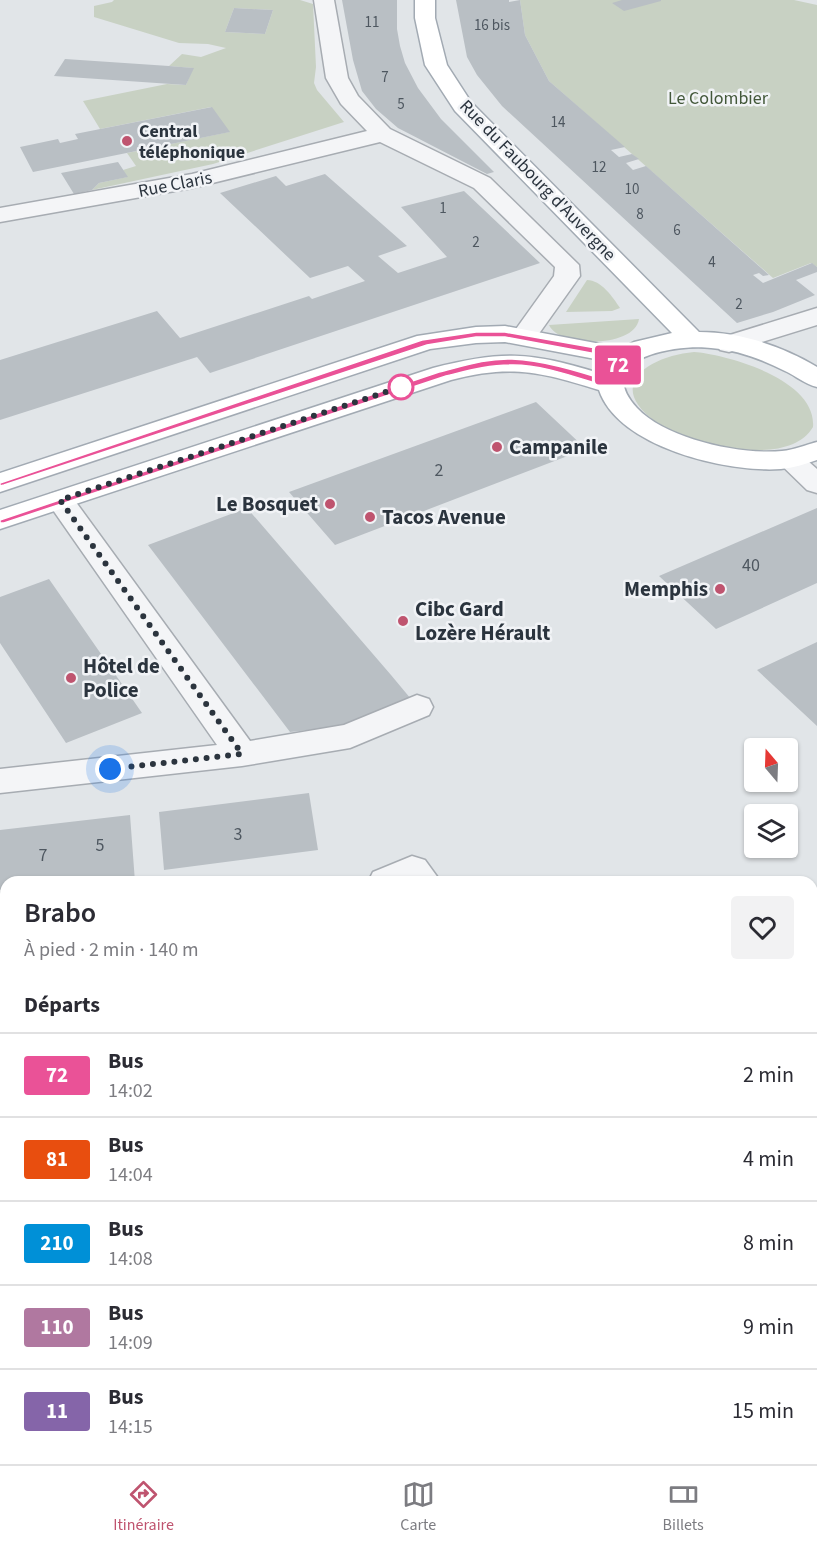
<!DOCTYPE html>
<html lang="fr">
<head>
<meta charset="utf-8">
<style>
  body { margin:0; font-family:"Source Sans 3",sans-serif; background:#f2f2f3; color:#2b2b33; height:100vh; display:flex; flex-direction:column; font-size:22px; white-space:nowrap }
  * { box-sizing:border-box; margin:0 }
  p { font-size:20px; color:#7c7c81 }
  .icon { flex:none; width:33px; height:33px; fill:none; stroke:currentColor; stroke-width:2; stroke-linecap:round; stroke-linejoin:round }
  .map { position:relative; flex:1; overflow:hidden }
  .drawer { position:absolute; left:0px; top:876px; width:818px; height:588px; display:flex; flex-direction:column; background:#fff; border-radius:18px 18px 0 0; box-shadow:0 2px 4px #0004 }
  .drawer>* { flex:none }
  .badge { padding:0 12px; border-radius:4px; font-size:21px; line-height:39px }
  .needle { width:39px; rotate:341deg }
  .controls { position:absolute; left:744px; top:738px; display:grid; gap:12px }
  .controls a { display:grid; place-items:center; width:54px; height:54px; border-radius:6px; background:#fff; box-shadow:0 2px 4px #0004; font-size:30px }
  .you { position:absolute; width:30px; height:30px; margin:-15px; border:4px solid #fff; border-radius:50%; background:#1a73e8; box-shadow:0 0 0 9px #1a73e833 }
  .map>.badge { position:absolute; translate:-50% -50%; box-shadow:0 0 0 3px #fff }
  h2 { padding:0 24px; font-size:22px; line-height:54px }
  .round { display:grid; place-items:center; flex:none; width:63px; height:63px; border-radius:6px; background:#f2f2f3 }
  .overview { display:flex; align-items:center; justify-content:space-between; height:102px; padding:0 24px }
  h1 { font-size:28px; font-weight:600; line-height:45px }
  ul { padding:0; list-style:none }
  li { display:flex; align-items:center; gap:18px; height:84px; padding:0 24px; border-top:2px solid #e1e1e2 }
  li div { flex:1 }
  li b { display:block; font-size:22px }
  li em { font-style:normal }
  li .badge { min-width:66px; font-weight:700; text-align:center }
  .tab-bar { display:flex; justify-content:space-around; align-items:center; height:84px; border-top:2px solid #e1e1e2; background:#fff; font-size:16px; color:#7c7c81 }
  .tab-bar a { display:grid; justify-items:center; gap:3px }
  .tab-bar .active { color:#bf546f }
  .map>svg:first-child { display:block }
  .green { fill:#c8d1c3; fill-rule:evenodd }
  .building { fill:#b9bfc4 }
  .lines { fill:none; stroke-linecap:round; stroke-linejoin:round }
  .minor-casing { stroke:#a7acb2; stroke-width:3 }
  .major-casing { stroke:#a2aab3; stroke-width:3 }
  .minor { fill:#f4f5f7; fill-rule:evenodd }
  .major { fill:#fff; fill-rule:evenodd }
  .line { fill:#ea5297; stroke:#fff; stroke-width:1.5 }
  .walk { stroke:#2b343e; stroke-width:6; stroke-dasharray:0 10.8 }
  .poi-dot { fill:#bf546f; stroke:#f1f3f6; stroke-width:2 }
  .stop-dot { fill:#fff; stroke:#ea5297; stroke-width:3 }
  .labels { text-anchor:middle; stroke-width:5; stroke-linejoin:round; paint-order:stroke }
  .far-number-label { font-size:15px; fill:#4e5760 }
  .far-park-label { font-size:18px; fill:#43583a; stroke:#f1f3f6 }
  .far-poi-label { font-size:18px; font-weight:bold; fill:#2b343e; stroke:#f1f3f6; text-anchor:start }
  .far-street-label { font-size:18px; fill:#2b343e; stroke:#f1f3f6 }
  .number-label { font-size:18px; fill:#4e5760 }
  .poi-label { font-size:21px; font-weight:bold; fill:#2b343e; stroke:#f1f3f6; text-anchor:start }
</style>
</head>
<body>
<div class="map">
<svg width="817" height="1464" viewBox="0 0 817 1464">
  <rect width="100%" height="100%" fill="#e1e5e8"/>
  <path class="green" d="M114 0H300L313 4 316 67 314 83 317 90 344 122 213 164 92 190 99 183 127 177 123 170 136 166 127 153 229 132 211 107 100 129 83 101 167 84 186 85 193 68 169 66 182 54 201 57 226 48 208 44 179 43 94 17V6L112 2ZM234 8 273 10 265 34 225 32Z
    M520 0H794L817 5V267L811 263 773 278 549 81 525 35Z
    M587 280C601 280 613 297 620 308L612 311 566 312Z
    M639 319C635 348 559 348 549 325Z
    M694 352C723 354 817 378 813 427 788 470 688 444 656 422 603 384 651 356 694 352Z"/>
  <path class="building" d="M342 0H397V29L400 46 405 63 418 88 441 119 494 172 487 174 398 128 376 109 362 91 353 60Z
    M456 0H509V2L520 0 525 35 549 81 625 147 611 150 619 157 632 154 639 159 626 163 633 170 646 166 769 275 763 276 759 273 753 275 763 283 812 263 817 267V272L796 280 815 295 773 312 737 323 502 106 477 75 467 57Z
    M622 0H661V1L624 11 612 3Z
    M234 8 273 10 265 34 225 32Z
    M65 59 169 66 194 68 186 85 54 76Z
    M212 107 230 132 33 172 20 147 58 139 60 143 78 139 75 134Z
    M118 162 128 177 99 183 92 190 74 194 61 173Z
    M325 174 407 246 378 256 398 273 447 257 401 207 464 191 540 263 210 373 197 357 0 420V360L157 311 180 338 309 296 312 299 365 281 348 266 310 278 220 193 276 176 286 186Z
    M536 402 586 449 335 545 289 492Z
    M247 508 391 675 411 699 347 726 290 732 148 545Z
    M817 508V583L716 629 659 576Z
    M49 579 142 713 66 743 0 643V597Z
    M817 642V726L757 670Z
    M309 793 318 850 164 870 159 812Z
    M130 815 135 882H6V889L0 890V830Z
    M6 1025V1354L0 1357V1029Z
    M812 1060 817 1064V1418L812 1424V1216L817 1211 812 1207Z
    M234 1458H362L368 1464H220Z
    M545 1458H780L775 1464H592L586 1459 581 1464H539Z"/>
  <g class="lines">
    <g class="minor-casing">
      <path id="minor" d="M314 0H334L348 78 358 96 390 129 490 178 579 265 580 276 533 342 524 344 515 342 511 336 554 276 555 267 474 188 380 142 192 188 0 222V208L192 174 367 131 341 104 326 78Z
        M817 308V325L729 352 720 350 716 344 720 338Z
        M790 451 800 454 817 469V493L807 490 776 460 780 454Z
        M60 491 70 494 250 741 344 725 417 695 429 699 433 707 429 715 350 748 242 766 0 793V769L217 745 46 500 50 494Z
        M412 856 425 860 441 882H368L373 872Z
        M6 984V1014L0 1016V986Z
        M6 1390V1435L0 1438V1393Z
        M114 1458H171L168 1464H111Z"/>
    </g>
    <g class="major-casing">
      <path id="major" d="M415 0H435V18L447 65 471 102 699 332C740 332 782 346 817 367V387C805 384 796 376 785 371 761 359 738 350 711 348 678 344 590 357 637 408 666 439 740 455 782 451 794 450 805 445 817 442V460C805 464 793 468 781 469 727 473 618 447 599 390 541 372 511 364 451 380L0 529V510L433 368C503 350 530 352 599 373L606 361 505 342 476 343 430 349 0 492V473L417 336 476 327 505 326 622 348 634 342 672 333 455 111 425 65 415 18Z"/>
    </g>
    <use href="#minor" class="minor"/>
    <use href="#major" class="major"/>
  </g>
  <path class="line" d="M476 332H505L624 353 629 356 616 373V385L611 388C580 379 543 364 510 365 488 365 467 371 446 376L4 523H0V520L439 372C463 366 487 358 512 359 542 360 578 371 606 380L607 373 618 358 505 337H476L427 345 4 485 0 486V483L422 340Z"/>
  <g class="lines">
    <path class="walk" d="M110 769 242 754 60 500 401 387"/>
  </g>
  <g class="poi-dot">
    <circle cx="127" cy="141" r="6"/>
    <circle cx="497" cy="447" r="6"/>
    <circle cx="330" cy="504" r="6"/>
    <circle cx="370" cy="517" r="6"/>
    <circle cx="720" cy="589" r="6"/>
    <circle cx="403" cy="621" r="6"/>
    <circle cx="71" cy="678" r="6"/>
  </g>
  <circle class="stop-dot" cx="401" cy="387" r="12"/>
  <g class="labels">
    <g class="far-number-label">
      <text x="372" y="27">11</text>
      <text x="492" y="30">16 bis</text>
      <text x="385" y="82">7</text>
      <text x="401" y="109">5</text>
      <text x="558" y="127">14</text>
      <text x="599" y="172">12</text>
      <text x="632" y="194">10</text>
      <text x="443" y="213">1</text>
      <text x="640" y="219">8</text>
      <text x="677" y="235">6</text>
      <text x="476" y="247">2</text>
      <text x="712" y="267">4</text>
      <text x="739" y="309">2</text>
    </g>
    <g class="far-park-label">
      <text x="718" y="104">Le Colombier</text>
    </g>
    <g class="far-poi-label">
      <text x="139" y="137">Central<tspan x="139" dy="21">téléphonique</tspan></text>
    </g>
    <g class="far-street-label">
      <text transform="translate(538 180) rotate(46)" y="6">Rue du Faubourg d'Auvergne</text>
      <text transform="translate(175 184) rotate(-11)" y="6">Rue Claris</text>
    </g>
    <g class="number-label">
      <text x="439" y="476">2</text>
      <text x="751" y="571">40</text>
      <text x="238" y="840">3</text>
      <text x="100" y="851">5</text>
      <text x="43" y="861">7</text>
    </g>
    <g class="poi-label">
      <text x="509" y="454">Campanile</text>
      <text x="318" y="511" text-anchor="end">Le Bosquet</text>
      <text x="382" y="524">Tacos Avenue</text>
      <text x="708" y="596" text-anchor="end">Memphis</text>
      <text x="415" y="616">Cibc Gard<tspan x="415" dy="24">Lozère Hérault</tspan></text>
      <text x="83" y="673">Hôtel de<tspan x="83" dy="24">Police</tspan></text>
    </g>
  </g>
</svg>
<div class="controls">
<a><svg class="needle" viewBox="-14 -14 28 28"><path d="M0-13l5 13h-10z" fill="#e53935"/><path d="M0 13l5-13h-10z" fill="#7c7c81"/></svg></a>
<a><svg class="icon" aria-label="layers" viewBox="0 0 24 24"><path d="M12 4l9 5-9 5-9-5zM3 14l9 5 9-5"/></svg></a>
</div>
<div class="you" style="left:110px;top:769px"></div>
<b class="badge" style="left:618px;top:365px;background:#ea5297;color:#fff">72</b>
<section class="drawer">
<div class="overview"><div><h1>Brabo</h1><p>À pied · 2 min · 140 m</p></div><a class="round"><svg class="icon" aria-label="heart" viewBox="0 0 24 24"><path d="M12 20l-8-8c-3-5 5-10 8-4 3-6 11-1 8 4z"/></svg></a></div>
<h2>Départs</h2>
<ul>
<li><span class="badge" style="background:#ea5297;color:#fff">72</span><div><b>Bus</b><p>14:02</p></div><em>2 min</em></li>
<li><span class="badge" style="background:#e84e0f;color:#fff">81</span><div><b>Bus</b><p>14:04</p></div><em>4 min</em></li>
<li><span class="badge" style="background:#0090d7;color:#fff">210</span><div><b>Bus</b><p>14:08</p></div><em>8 min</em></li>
<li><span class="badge" style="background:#b078a0;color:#fff">110</span><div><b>Bus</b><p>14:09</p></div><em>9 min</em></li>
<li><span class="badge" style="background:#8565a9;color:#fff">11</span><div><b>Bus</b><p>14:15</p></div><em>15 min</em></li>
</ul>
</section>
</div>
<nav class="tab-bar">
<a class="active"><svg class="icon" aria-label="directions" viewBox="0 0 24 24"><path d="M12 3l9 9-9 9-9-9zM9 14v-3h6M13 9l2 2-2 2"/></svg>Itinéraire</a>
<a><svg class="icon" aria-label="map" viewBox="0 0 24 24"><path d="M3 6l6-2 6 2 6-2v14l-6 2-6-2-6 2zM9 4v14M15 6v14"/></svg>Carte</a>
<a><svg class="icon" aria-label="tickets" viewBox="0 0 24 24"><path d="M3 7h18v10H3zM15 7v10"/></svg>Billets</a>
</nav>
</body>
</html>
